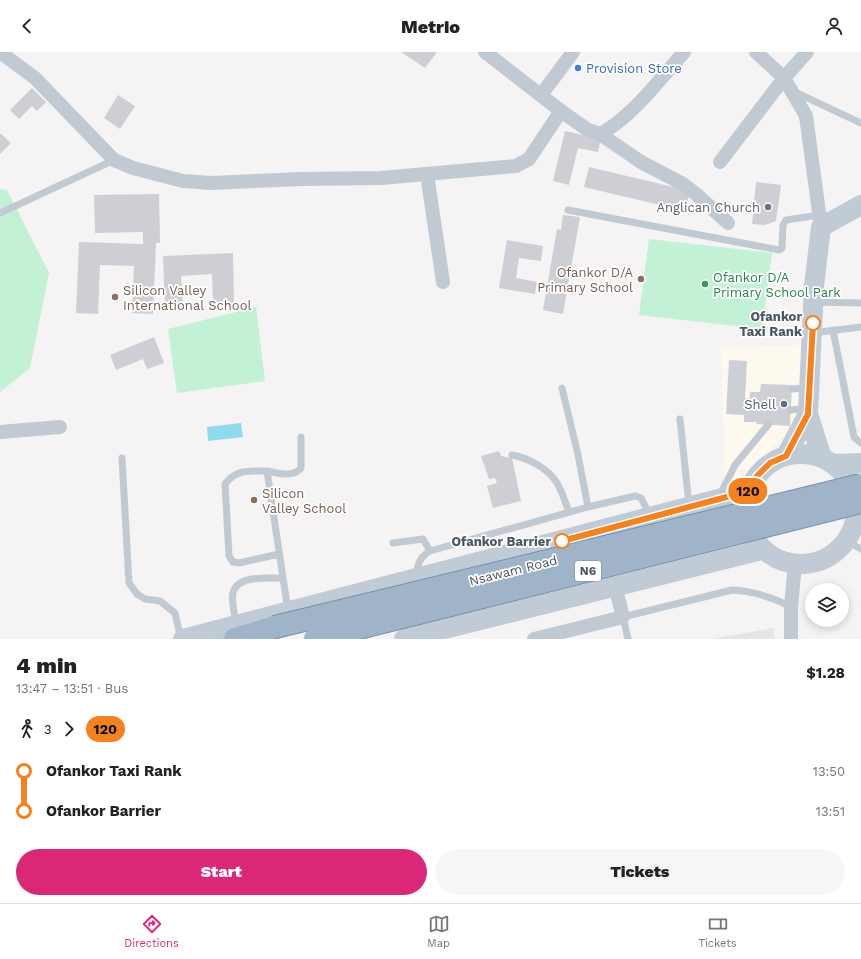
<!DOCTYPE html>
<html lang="en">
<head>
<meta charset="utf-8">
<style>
  body { margin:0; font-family:"Work Sans",sans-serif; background:#f6f6f6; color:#222; height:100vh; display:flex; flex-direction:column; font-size:15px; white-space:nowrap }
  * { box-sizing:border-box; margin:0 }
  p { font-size:13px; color:#767676 }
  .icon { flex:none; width:22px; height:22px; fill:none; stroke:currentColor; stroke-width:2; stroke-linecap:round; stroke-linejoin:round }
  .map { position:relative; height:587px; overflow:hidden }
  .drawer { display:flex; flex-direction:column; background:#fff; flex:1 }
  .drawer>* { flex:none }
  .badge { padding:0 8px; border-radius:13px; font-size:14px; line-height:26px }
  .tools { position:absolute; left:805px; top:531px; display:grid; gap:8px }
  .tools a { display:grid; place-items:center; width:44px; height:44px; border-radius:50%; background:#fff; box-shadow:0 2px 10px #0003; font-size:20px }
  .map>.badge { position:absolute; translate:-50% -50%; box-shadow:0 0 0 2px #fff }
  .legs { display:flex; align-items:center; gap:6px; height:44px; padding:0 16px; font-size:13px }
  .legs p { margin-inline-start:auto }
  .summary { display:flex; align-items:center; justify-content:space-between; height:68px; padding:0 16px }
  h1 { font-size:22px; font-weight:800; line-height:30px }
  .action { display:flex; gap:8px; margin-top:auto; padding:8px 16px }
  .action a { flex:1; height:46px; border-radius:24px; background:#db2777; color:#fff; font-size:16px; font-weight:800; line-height:46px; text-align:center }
  .action a+a { background:#f6f6f6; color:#222 }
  ul { padding:0 16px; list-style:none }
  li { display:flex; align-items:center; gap:14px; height:40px; font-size:15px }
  li i { display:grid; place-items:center; width:6px; height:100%; margin:0 5px; background:currentColor }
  li i::after { content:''; width:10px; height:10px; margin:-5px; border:3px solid; border-radius:50%; background:#fff }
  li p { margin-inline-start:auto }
  li:first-child i { background:linear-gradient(#0000 50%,currentColor 0) }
  li:last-child i { background:linear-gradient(currentColor 50%,#0000 0) }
  header { display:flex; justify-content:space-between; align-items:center; height:52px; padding:0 16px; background:#fff; font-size:18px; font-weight:800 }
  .tab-bar { display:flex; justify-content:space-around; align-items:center; height:56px; border-top:1px solid #e0e0e0; background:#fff; font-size:11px; color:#767676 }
  .tab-bar a { display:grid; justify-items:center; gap:2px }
  .tab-bar .on { color:#db2777 }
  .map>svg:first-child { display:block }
  .commercial { fill:#fdf9ef }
  .education { fill:#e6e4e5 }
  .green { fill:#c3f1d5 }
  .water { fill:#90daee }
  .building { fill:#cdcfd5 }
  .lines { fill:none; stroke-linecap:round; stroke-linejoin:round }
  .trunk-casing { stroke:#7690ad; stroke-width:24 }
  .service { stroke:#c1cad2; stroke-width:7 }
  .minor { stroke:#c1cad2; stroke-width:14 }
  .secondary { stroke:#c1cbd6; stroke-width:20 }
  .trunk { stroke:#9fb4c9; stroke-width:22 }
  .trunk-bridge-casing { stroke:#7690ad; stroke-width:24; stroke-linecap:butt }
  .trunk-bridge { stroke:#9fb4c9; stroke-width:22 }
  .line-1-casing { stroke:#fff; stroke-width:9 }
  .line-1 { stroke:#f58220; stroke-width:6 }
  .shop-dot { fill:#3f7fe0; stroke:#fff; stroke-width:1.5 }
  .worship-dot { fill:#6b7280; stroke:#fff; stroke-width:1.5 }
  .education-dot { fill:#8d6e63; stroke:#fff; stroke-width:1.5 }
  .leisure-dot { fill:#2e9e5b; stroke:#fff; stroke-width:1.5 }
  .stop-1-dot { fill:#fff; stroke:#f58220; stroke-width:2 }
  .service-dot { fill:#5c6f8a; stroke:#fff; stroke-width:1.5 }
  .labels { text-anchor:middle; stroke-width:3.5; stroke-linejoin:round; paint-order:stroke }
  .shield { fill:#fff; stroke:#808990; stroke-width:1 }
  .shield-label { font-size:12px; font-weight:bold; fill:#4a5661 }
  .shop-label { font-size:13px; fill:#366cbe; stroke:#fff; text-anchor:start }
  .worship-label { font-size:13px; fill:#5b616d; stroke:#fff; text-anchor:end }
  .education-label { font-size:13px; fill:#785e54; stroke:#fff; text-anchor:start }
  .leisure-label { font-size:13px; fill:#27864d; stroke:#fff; text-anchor:start }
  .stop-label { font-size:13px; font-weight:bold; fill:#4a5661; stroke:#fff; text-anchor:end }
  .service-label { font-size:13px; fill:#4e5e75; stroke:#fff; text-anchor:end }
  .street-label { font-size:13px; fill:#4a5661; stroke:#fff }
</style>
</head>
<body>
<header><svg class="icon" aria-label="back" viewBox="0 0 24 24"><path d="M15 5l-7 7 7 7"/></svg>Metrio<svg class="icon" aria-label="person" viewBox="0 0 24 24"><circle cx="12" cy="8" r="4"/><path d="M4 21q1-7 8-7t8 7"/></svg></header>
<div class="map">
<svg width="861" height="587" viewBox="0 0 861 587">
  <rect width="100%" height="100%" fill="#f5f3f3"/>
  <path class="commercial" d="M802 293 795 374 763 404 740 431 725 438 721 296Z"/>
  <path class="education" d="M774 576V587H710Z"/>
  <path class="green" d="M0 137 7 138 49 221 30 316 0 340Z
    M649 187 772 201 762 277 639 263Z
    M256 255 265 329 177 341 168 277Z"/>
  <path class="water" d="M241 371 243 385 208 389 207 375Z"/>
  <path class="building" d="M401 0H437L425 16Z
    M32 36 46 50 37 59 32 54 19 67 10 58Z
    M118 43 135 54 120 77 104 66Z
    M565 79 601 87 598 100 578 96 569 133 553 129Z
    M0 81 11 91 0 102Z
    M589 115 690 139 685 159 584 135Z
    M756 130 781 133 776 169 765 173 752 172Z
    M159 142 160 191H156L153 262 132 261 134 214 100 213 98 262 76 261 79 190 143 192V180L95 181 94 143Z
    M563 163 580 165 563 262 543 258 557 177 561 178Z
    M507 188 543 194 541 209 519 206 516 226 537 230 535 242 499 236Z
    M233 201 234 252 213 253 212 222 181 224 183 258 165 259 163 204Z
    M154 285 164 311 147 317 143 307 116 318 110 303Z
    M729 308 747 309 745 346H750V340H760L761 332 792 333 790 374 756 372 757 370H744V363L726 362Z
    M499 399 501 404 512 406 521 449 493 456 487 434 497 431 495 426 489 427 481 404Z"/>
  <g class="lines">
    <g class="trunk-casing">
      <path id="trunk" d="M235 587 275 575"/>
    </g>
    <path class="service" d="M795 40 861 71
      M568 158 779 198 782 196 783 173 786 168 820 163
      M0 161 114 108
      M814 250 861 251
      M833 278 854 385 861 391
      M812 281 861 275
      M562 336 578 403 588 455
      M792 337 807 336
      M790 358 806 357
      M680 367 689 453
      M512 403C528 406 548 416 557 431 562 439 565 450 569 460
      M122 406 129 531 137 542 145 547 160 549 175 561 181 587
      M267 419C249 419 236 417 225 432L229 504 233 510 239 511 279 502
      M720 443 735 413 768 373
      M846 489 861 497
      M393 491 423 487 430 499
      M415 525C418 513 419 505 430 499L588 455 635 444 641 446 650 463
      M288 559 267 419C277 421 293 426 301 416V385
      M236 572C235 563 231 550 233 541 237 522 269 527 283 526
      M628 587 623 565 732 538C754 539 772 545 791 555"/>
    <path class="minor" d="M0 0 35 26 114 108 133 116 183 129 212 131 301 127 381 126 516 114 529 107 561 59
      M485 0 561 59 588 78 600 82C631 66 661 26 684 0
      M756 0 784 26 806 64 821 175
      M541 43 573 0
      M600 82 641 110 683 132 696 142 728 171
      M720 110 784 26 807 0
      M427 122 443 230
      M0 380 60 375
      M534 587 623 565 615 534
      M791 587V555L795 512"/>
    <path class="secondary" d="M746 457a55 55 0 1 1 110 0a55 55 0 1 1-110 0Z
      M786 404 808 362
      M822 406 808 362 814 234 821 175 861 153
      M834 412 861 411
      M183 587 749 439
      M404 587 762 498"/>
    <use href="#trunk" class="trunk"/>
    <g class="trunk-bridge-casing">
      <path id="trunk-bridge" d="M275 575 861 433
        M315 587 861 450"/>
    </g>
    <use href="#trunk-bridge" class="trunk-bridge"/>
  </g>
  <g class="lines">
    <g class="line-1-casing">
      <path id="line-1" d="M562 489 749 439 757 424 770 411 786 404 808 362 813 271"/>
    </g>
    <use href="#line-1" class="line-1"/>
  </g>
  <circle class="shop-dot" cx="578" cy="16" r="4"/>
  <circle class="worship-dot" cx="768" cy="155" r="4"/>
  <g class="education-dot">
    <circle cx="641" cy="227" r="4"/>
    <circle cx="115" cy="245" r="4"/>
    <circle cx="254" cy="448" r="4"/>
  </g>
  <circle class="leisure-dot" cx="705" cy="232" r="4"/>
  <g class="stop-1-dot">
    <circle cx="813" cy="271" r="7"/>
    <circle cx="562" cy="489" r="7"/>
  </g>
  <circle class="service-dot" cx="784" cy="352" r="4"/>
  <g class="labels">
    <rect class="shield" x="575" y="509" width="26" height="20" rx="3"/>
    <g class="shield-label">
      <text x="588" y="523">N6</text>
    </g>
    <g class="shop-label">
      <text x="586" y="21">Provision Store</text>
    </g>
    <g class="worship-label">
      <text x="760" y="160">Anglican Church</text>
    </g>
    <g class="education-label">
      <text x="633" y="225" text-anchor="end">Ofankor D/A<tspan x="633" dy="15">Primary School</tspan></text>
      <text x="123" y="243">Silicon Valley<tspan x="123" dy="15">International School</tspan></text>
      <text x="262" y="446">Silicon<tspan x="262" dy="15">Valley School</tspan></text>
    </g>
    <g class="leisure-label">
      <text x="713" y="230">Ofankor D/A<tspan x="713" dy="15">Primary School Park</tspan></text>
    </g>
    <g class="stop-label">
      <text x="802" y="269">Ofankor<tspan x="802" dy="15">Taxi Rank</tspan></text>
      <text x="551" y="494">Ofankor Barrier</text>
    </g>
    <g class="service-label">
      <text x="776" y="357">Shell</text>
    </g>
    <g class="street-label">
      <text transform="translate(513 518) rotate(-14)" y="5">Nsawam Road</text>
    </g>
  </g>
</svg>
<div class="tools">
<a><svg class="icon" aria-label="layers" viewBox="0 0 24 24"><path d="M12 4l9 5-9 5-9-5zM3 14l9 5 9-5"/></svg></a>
</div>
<b class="badge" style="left:748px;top:439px;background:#f58220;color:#111">120</b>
</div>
<section class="drawer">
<div class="summary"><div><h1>4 min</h1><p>13:47 – 13:51 · Bus</p></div><b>$1.28</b></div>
<div class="legs"><svg class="icon" aria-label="walk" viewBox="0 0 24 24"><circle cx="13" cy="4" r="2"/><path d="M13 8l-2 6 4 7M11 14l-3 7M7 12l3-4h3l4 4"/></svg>3<svg class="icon" aria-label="forward" viewBox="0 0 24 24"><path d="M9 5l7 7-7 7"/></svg><b class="badge" style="background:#f58220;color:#111">120</b></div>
<ul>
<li><i style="color:#f58220"></i><b>Ofankor Taxi Rank</b><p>13:50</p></li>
<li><i style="color:#f58220"></i><b>Ofankor Barrier</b><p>13:51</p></li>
</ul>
<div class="action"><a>Start</a><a>Tickets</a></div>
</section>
<nav class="tab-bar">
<a class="on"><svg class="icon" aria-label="directions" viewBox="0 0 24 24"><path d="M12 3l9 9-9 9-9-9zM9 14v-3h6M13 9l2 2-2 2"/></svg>Directions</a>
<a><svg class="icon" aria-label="map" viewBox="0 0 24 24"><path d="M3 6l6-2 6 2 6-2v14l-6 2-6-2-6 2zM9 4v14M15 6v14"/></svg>Map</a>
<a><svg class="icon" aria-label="tickets" viewBox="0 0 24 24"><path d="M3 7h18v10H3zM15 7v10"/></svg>Tickets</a>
</nav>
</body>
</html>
